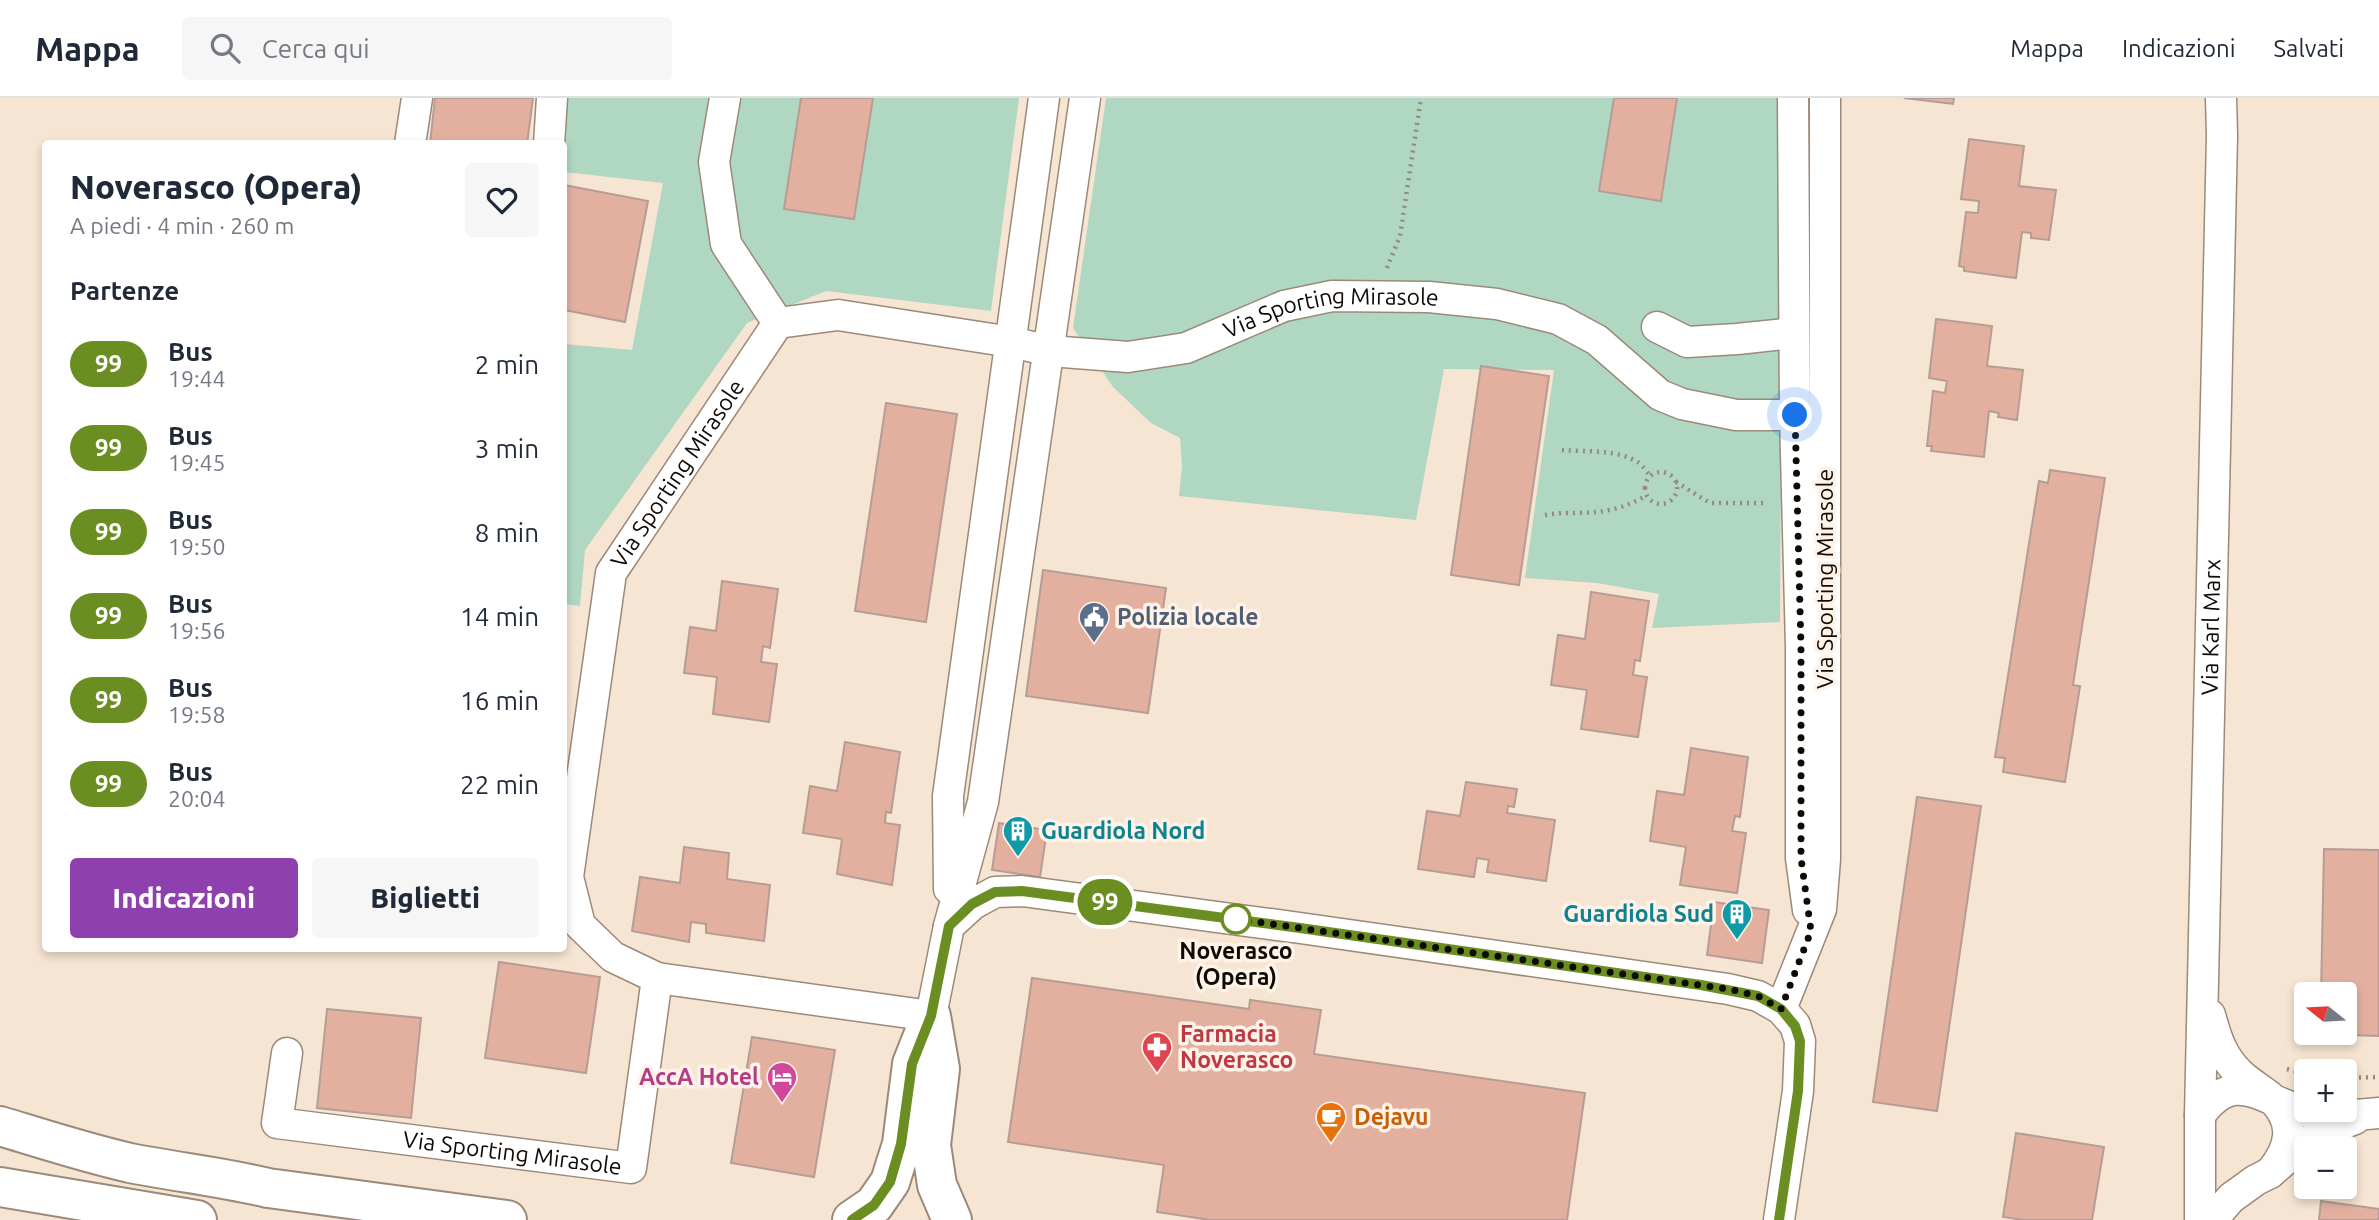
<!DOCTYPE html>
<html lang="it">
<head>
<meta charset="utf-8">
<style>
  body { margin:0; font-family:Ubuntu,sans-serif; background:#f6f6f7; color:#1f2937; height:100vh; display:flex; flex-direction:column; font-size:26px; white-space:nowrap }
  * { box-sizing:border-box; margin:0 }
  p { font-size:23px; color:#747a83 }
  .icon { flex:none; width:38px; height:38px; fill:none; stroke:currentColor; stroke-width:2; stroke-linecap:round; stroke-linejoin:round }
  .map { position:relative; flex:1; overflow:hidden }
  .drawer { position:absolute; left:42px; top:42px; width:525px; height:812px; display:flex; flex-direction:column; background:#fff; border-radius:7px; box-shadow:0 4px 10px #0003 }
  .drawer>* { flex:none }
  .badge { padding:0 14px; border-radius:23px; font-size:24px; line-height:46px }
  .needle { width:46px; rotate:288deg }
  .controls { position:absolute; left:2294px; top:884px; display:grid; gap:14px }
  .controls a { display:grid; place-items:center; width:63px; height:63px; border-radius:7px; background:#fff; box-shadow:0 4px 10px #0003; font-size:35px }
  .you { position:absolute; width:35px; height:35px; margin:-18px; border:5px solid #fff; border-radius:50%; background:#1a73e8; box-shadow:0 0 0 10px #1a73e833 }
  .map>.badge { position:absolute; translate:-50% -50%; box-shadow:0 0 0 4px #fff }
  h2 { padding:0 28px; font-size:26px; line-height:63px }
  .round { display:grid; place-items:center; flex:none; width:74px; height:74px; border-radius:7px; background:#f6f6f7 }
  .headline { display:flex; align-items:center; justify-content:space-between; height:119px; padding:0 28px }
  h1 { font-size:33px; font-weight:800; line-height:52px }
  .cta { display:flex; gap:14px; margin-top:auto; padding:14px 28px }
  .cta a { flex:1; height:80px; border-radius:7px; background:#8f40af; color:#fff; font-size:28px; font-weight:800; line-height:80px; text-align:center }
  .cta a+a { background:#f6f6f7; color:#1f2937 }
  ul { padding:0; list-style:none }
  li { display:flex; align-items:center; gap:21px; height:84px; padding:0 28px }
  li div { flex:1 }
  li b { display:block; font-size:26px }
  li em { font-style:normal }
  li .badge { min-width:77px; font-weight:700; text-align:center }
  header { display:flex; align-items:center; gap:42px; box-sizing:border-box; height:98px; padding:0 35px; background:#fff; border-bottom:2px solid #e0e1e3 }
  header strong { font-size:33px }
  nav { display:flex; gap:38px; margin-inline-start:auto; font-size:24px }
  .search { width:490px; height:63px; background:#f6f6f7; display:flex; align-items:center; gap:18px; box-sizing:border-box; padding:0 24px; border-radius:7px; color:#747a83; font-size:26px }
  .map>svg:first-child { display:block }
  .green { fill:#afd7c2 }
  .building { fill:#e3b0a0; stroke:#b59d95; stroke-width:2 }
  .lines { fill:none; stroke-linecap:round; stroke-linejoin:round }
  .minor-casing { stroke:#9b8a7a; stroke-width:33 }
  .major-casing { stroke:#9b8a7a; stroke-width:42 }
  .path { stroke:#95897c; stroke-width:4.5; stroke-dasharray:2 5; stroke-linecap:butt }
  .minor { stroke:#fff; stroke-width:30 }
  .major { stroke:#fff; stroke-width:38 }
  .line-casing { stroke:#fff; stroke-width:16 }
  .line { stroke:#6b8e23; stroke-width:10 }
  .walk { stroke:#100a05; stroke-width:7; stroke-dasharray:0 12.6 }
  .stop-dot { fill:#fff; stroke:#6b8e23; stroke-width:3.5 }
  .labels { text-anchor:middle; stroke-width:7; stroke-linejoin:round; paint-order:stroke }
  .street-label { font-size:23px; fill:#100a05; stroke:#fff3e9 }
  .service-label { font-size:23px; font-weight:bold; fill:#4e5e75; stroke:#fff3e9; text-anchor:start }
  .culture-label { font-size:23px; font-weight:bold; fill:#0d838f; stroke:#fff3e9; text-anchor:start }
  .stop-label { font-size:23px; font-weight:bold; fill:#100a05; stroke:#fff3e9 }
  .health-label { font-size:23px; font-weight:bold; fill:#be3a42; stroke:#fff3e9; text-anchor:start }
  .hotel-label { font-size:23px; font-weight:bold; fill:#b23c85; stroke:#fff3e9; text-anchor:end }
  .food-label { font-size:23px; font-weight:bold; fill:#c56008; stroke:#fff3e9; text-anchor:start }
</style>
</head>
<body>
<header>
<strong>Mappa</strong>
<div class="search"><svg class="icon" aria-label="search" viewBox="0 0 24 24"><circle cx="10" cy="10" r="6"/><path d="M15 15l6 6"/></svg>Cerca qui</div>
<nav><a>Mappa</a><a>Indicazioni</a><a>Salvati</a></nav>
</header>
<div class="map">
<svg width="2379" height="1122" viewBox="0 0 2379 1122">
  <rect width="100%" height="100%" fill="#f7e5d3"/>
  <path class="green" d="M562 0H1019L991 213 826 193 747 225 585 452 580 508 564 506V246L632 252 663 85 564 74Z
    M1106 0H1783L1780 524 1652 530 1659 496 1597 485 1525 480 1554 272 1444 271 1416 422 1179 398 1182 368 1180 340 1151 325 1113 289 1073 230Z"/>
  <path class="building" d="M435 0H533L527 46H430Z
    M801 0H873L854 121 784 111Z
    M1614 0H1677L1661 103 1599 93Z
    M1904 0H1954L1953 6Z
    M1969 41 2024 48 2019 88 2056 92 2049 142 2031 140V135L2022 134 2016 180 1964 173V169L1959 168 1966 114 1978 115 1979 103 1961 101Z
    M564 87 648 103 625 224 564 212Z
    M1936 221 1992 228 1987 268 2023 272 2017 322 1998 319 1999 315 1989 313 1984 359 1931 353 1932 348H1927L1933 293 1945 295 1947 283 1929 280Z
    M1481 268 1549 278 1519 487 1451 477Z
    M886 305 957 316 926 524 855 513Z
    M2050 372 2105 380 2073 587 2080 588 2065 684 2003 674 2005 660 1995 659 2039 383 2048 385Z
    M1043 472 1166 490 1148 615 1026 598Z
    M722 483 778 491 770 550 763 548 761 564 777 566 769 624 713 616 717 579 684 575 690 529 716 533Z
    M1591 494 1649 503 1640 563 1635 562 1633 577 1647 579 1638 639 1581 631 1587 592 1551 587 1558 537 1585 541Z
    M845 644 900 654 891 715 886 714 885 725 900 727 892 787 837 776 842 741 803 735 810 688 837 693Z
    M1691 650 1748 659 1740 719 1735 718 1732 733 1746 735 1737 795 1680 787 1686 749 1650 743 1657 693 1684 697Z
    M1466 684 1517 691 1514 709 1508 708 1507 715 1555 722 1546 783 1487 774 1489 762 1477 760 1474 779 1418 771 1427 713 1460 718Z
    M1917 699 1981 708 1937 1013 1873 1004Z
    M999 725 1047 732 1040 779 992 772Z
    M684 749 729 755 727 781 770 787 764 843 706 835V826L691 824 689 844 632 833 640 779 680 785Z
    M2324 751 2379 752V938L2320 936V934H2345V896H2321Z
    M1714 804 1769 812 1762 865 1707 857Z
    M499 864 600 879 586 975 485 960Z
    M1032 880 1249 911 1250 902 1321 912 1314 956 1585 995 1567 1122H1210L1157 1114 1164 1067 1008 1044Z
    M327 911 421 920 411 1020 317 1010Z
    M752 939 835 952 814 1079 731 1065Z
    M2016 1035 2104 1049 2092 1122H2024L2003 1119Z
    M2321 1103 2379 1111V1122H2319Z"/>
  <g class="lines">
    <g class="minor-casing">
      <g id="minor">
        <path d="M725 0 714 64 726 146 778 225"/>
        <path d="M1793 0 1795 317 1801 549V760L1808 812"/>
        <path d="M410 46 417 0"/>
        <path d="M549 46 552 0"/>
        <path d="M1657 229 1687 244 1737 241 1794 235"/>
        <path d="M949 791 948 698 1044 0"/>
        <path d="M949 828 983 704 1085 0"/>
        <path d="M657 880 931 918 949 828 973 806 995 794 1022 793 1300 830 1728 891 1758 898 1781 911 1795 927 1800 943 1798 993 1779 1122"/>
        <path d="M1781 911 1821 811 1825 761V0"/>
        <path d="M2210 917C2216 939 2222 959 2239 975 2248 984 2259 990 2269 998 2297 1023 2292 1049 2270 1075"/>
        <path id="s1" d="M287 955 277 1025 631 1070 657 880 613 859 580 827 568 779 611 475 778 225 838 217 1011 244 1050 253 1128 259 1186 250 1284 208 1332 198 1429 199 1497 206 1558 221 1597 242 1660 297 1682 306 1736 317H1795"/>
        <path d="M2200 1017C2233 972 2256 998 2297 1011 2323 1020 2352 1018 2379 1015"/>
        <path id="s2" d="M2200 1122V1017L2222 38 2221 0"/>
        <path d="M2212 1122 2231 1100 2256 1082 2270 1075 2302 1047 2331 1030 2355 1021"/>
      </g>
    </g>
    <g class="major-casing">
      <path id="major" d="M931 918 940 971 931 1047 937 1087 952 1122
        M0 1028C43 1041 86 1055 130 1065 176 1074 222 1079 268 1090L507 1122
        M0 1089 197 1122
        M852 1122 874 1107 890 1084 902 1046 912 966 931 918"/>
    </g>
    <path class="path" d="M1387 170 1400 138 1421 0
      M1562 352C1586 354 1619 351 1639 365 1643 368 1647 374 1650 378
      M1645 390a16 16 0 1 1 32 0a16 16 0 1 1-32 0Z
      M1676 384 1710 405H1768
      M1545 417C1567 413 1588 417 1609 412 1622 410 1634 404 1646 398
      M2287 971 2306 976
      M2345 980 2379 979"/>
    <use href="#minor" class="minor"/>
    <use href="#major" class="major"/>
  </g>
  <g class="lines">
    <g class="line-casing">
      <path id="line" d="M852 1122 874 1107 890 1084 901 1046 912 966 931 918 949 828 972 806 995 794 1022 793 1300 830 1701 887 1758 898 1781 911 1795 928 1800 943 1798 993 1779 1122"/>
    </g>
    <use href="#line" class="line"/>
    <path class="walk" d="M1236 821 1728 891 1758 898 1781 911 1811 833 1801 760V549L1795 317"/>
  </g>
  <defs>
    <g id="civic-pin" transform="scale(1.575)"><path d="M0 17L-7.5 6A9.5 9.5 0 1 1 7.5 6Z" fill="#5c6f8a" stroke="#fff3e9"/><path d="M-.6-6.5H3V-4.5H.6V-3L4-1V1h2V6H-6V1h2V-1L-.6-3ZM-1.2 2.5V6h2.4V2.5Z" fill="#fff"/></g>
    <g id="building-pin" transform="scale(1.575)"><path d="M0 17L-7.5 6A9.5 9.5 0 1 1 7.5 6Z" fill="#0f9aa8" stroke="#fff3e9"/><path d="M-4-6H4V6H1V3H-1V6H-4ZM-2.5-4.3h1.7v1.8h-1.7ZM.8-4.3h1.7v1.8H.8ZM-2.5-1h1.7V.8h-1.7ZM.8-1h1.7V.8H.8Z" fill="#fff"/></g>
    <g id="pharmacy-pin" transform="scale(1.575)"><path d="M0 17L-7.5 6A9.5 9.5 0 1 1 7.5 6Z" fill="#e0444e" stroke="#fff3e9"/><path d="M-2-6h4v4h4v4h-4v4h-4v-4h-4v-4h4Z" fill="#fff"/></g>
    <g id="hotel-pin" transform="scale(1.575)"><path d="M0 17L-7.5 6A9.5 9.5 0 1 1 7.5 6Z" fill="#d1479c" stroke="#fff3e9"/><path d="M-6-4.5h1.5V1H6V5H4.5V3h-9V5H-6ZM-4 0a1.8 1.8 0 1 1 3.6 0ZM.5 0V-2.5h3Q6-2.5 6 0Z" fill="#fff"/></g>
    <g id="cafe-pin" transform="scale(1.575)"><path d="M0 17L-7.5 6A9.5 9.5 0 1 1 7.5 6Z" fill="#e8710a" stroke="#fff3e9"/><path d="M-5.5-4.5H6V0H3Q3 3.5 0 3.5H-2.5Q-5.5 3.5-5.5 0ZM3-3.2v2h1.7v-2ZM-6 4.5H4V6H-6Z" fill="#fff"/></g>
  </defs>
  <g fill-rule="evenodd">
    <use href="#civic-pin" x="1094" y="519"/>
    <use href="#building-pin" x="1018" y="733"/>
    <use href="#building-pin" x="1737" y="816"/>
    <use href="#pharmacy-pin" x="1157" y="949"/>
    <use href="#hotel-pin" x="782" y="979"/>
    <use href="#cafe-pin" x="1331" y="1019"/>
  </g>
  <circle class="stop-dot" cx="1236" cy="821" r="14"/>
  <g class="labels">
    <g class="street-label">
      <text dy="8" stroke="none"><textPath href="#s1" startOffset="1936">Via Sporting Mirasole</textPath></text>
      <text dy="8" stroke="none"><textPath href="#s1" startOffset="1190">Via Sporting Mirasole</textPath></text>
      <text transform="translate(1825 481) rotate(-90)" y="8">Via Sporting Mirasole</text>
      <text dy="8" stroke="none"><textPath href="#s2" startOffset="593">Via Karl Marx</textPath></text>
      <text dy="8" stroke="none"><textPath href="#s1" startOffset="308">Via Sporting Mirasole</textPath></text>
    </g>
    <g class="service-label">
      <text x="1117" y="527">Polizia locale</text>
    </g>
    <g class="culture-label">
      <text x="1041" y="741">Guardiola Nord</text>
      <text x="1714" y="824" text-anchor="end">Guardiola Sud</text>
    </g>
    <g class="stop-label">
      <text x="1236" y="861">Noverasco<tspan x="1236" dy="26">(Opera)</tspan></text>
    </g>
    <g class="health-label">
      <text x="1180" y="944">Farmacia<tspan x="1180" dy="26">Noverasco</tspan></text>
    </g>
    <g class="hotel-label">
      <text x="759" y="987">AccA Hotel</text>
    </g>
    <g class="food-label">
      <text x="1354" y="1027">Dejavu</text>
    </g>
  </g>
</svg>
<div class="controls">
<a><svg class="needle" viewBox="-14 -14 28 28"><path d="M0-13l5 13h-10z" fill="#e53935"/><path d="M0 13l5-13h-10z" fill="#747a83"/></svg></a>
<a>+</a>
<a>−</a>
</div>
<div class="you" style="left:1795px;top:317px"></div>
<b class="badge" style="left:1105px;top:804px;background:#6b8e23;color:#fff">99</b>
<section class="drawer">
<div class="headline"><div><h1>Noverasco (Opera)</h1><p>A piedi · 4 min · 260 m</p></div><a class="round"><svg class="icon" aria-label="heart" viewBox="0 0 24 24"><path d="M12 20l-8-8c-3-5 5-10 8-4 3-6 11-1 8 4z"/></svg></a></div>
<h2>Partenze</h2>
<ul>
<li><span class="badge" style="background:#6b8e23;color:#fff">99</span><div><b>Bus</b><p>19:44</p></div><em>2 min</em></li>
<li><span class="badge" style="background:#6b8e23;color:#fff">99</span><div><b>Bus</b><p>19:45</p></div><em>3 min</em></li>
<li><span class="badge" style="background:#6b8e23;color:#fff">99</span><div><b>Bus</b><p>19:50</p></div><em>8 min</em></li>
<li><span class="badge" style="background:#6b8e23;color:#fff">99</span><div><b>Bus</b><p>19:56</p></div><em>14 min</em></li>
<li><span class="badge" style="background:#6b8e23;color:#fff">99</span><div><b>Bus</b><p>19:58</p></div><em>16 min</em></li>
<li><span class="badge" style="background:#6b8e23;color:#fff">99</span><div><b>Bus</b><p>20:04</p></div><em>22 min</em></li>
</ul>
<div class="cta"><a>Indicazioni</a><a>Biglietti</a></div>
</section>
</div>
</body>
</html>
